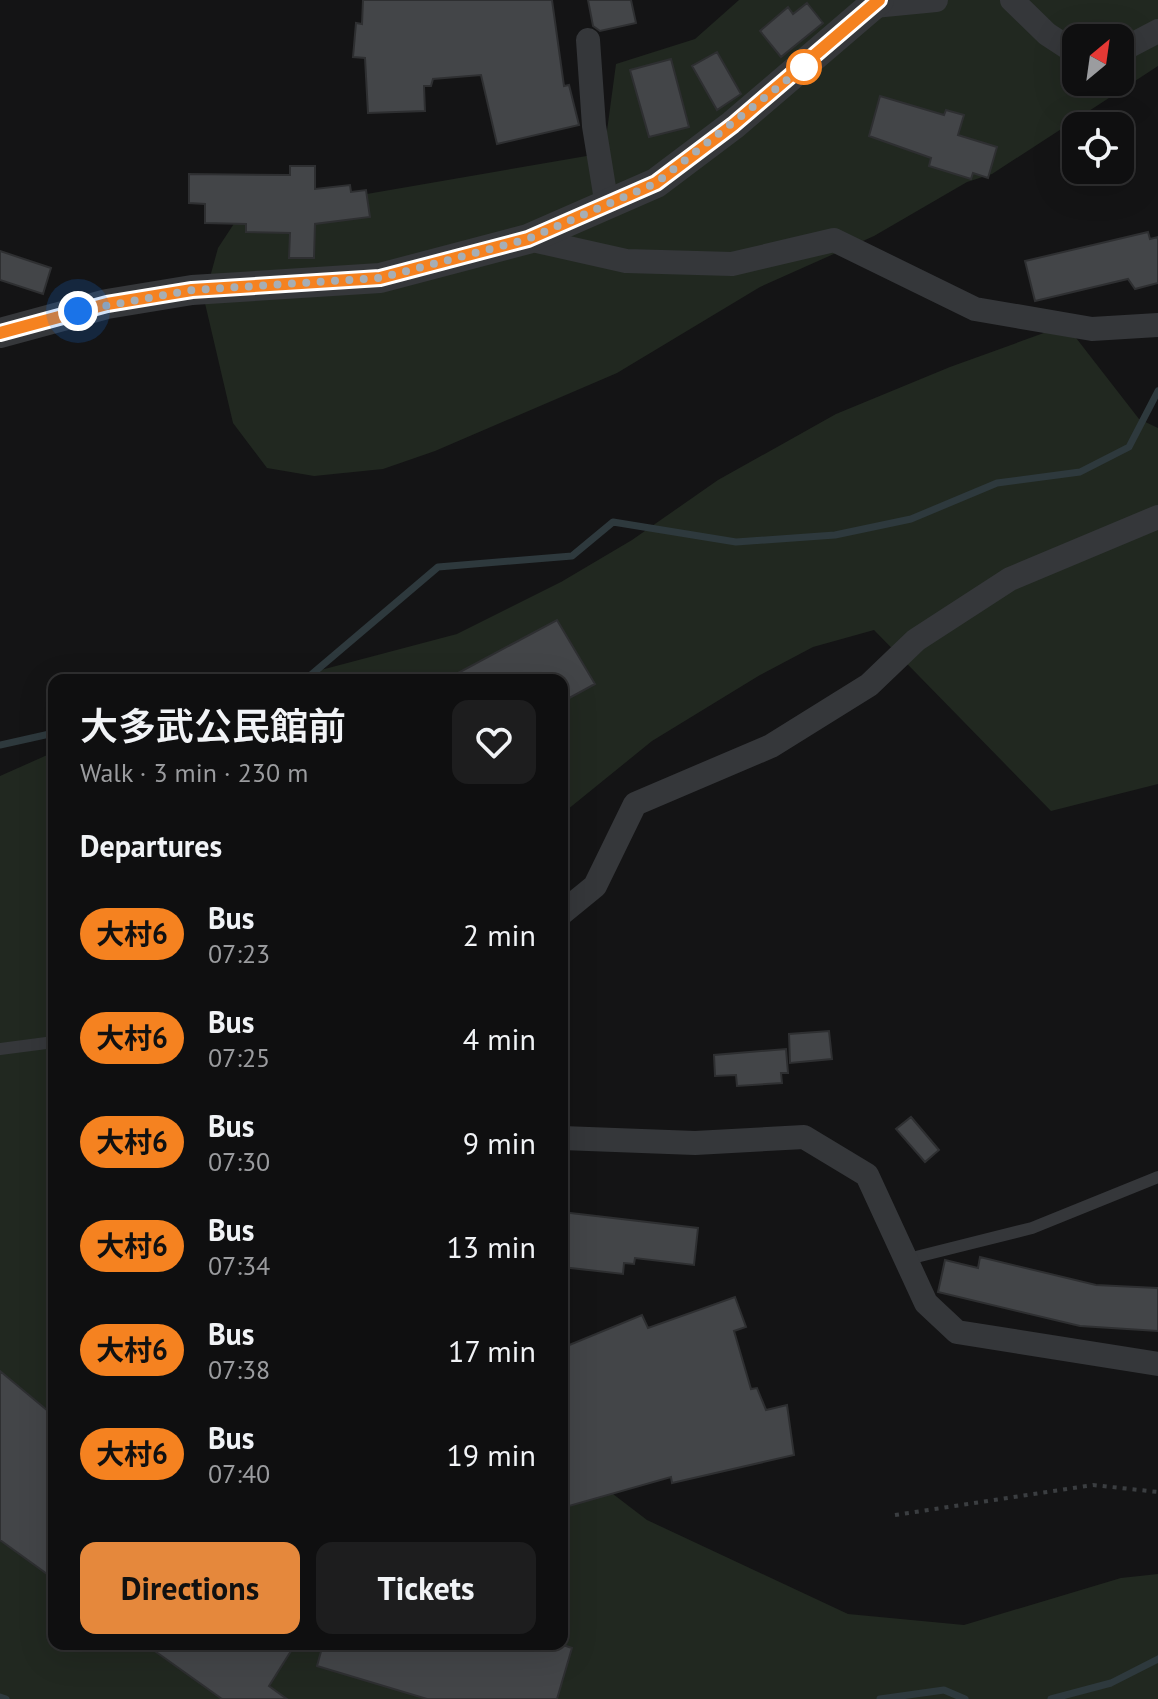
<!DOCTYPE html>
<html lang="en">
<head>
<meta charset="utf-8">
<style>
  body { margin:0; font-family:"PT Sans","Noto Sans JP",sans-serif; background:#1d1d1e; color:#f1f3f6; height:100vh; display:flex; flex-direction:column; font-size:30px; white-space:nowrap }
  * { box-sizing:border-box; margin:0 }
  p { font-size:26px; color:#9b9c9f }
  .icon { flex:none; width:44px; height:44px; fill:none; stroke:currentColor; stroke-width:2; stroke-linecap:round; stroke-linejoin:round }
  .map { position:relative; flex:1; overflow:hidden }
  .drawer { position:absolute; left:48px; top:674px; width:520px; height:976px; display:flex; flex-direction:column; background:#0f0f10; border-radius:16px; box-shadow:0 8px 32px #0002,0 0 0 2px #2f2f30 }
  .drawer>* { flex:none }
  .badge { padding:0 16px; border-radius:26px; font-size:28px; line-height:52px }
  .needle { width:52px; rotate:29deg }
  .buttons { position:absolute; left:1062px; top:24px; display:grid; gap:16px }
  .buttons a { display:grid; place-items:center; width:72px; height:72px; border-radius:16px; background:#0f0f10; box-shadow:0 8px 32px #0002,0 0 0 2px #2f2f30; font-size:40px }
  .you { position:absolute; width:40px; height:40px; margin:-20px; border:6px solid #fff; border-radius:50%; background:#1a73e8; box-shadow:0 0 0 12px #1a73e833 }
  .map>.badge { position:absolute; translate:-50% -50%; box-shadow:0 0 0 4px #fff }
  h2 { padding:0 32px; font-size:30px; line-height:72px }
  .round { display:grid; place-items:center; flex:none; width:84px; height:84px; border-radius:16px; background:#1d1d1e }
  .summary { display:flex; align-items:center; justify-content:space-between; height:136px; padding:0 32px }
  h1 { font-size:38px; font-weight:600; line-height:60px }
  .primary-button { display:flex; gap:16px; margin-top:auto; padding:16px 32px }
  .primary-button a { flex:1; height:92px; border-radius:16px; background:#e5883c; color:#111; font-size:32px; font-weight:600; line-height:92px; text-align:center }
  .primary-button a+a { background:#1d1d1e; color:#f1f3f6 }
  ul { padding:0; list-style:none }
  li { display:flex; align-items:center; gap:24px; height:104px; padding:0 32px }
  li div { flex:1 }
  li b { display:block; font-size:30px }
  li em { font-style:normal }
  li .badge { min-width:88px; font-weight:700; text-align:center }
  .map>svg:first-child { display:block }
  .green { fill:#212820; fill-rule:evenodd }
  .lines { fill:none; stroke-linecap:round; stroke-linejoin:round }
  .stream { stroke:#2e393d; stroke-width:7 }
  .building { fill:#434548; stroke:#2e2f31; stroke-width:2 }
  .path { stroke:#3b3e41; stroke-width:4; stroke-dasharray:4 6; stroke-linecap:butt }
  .service { stroke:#35373a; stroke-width:12 }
  .minor { stroke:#35373a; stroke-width:24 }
  .tertiary { stroke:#35373a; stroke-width:30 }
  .line-casing { stroke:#fff; stroke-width:18 }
  .line { stroke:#f58220; stroke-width:12 }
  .walk { stroke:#a6aeb5; stroke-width:8; stroke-dasharray:0 14.4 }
  .stop-dot { fill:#fff; stroke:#f58220; stroke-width:4 }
</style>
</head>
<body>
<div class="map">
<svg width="1158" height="1699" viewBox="0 0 1158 1699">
  <rect width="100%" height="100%" fill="#141415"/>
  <path class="green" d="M739 0H1158V66L992 174 967 182 874 236 760 287 617 373 435 451 383 469 314 476 267 468 233 423 204 299 218 248 239 216 604 153 616 64 695 39ZM1076 38H1120V82H1076Z
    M1066 325 1139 419 1158 428V784L1051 811 874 630 813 647 760 675 652 741 562 814V680H283L457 634 561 582 632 540 718 480 836 414 950 367Z
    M54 752V1644H562V1447L575 1465 647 1520 848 1614 964 1625 1121 1578 1158 1574V1699H0V776Z"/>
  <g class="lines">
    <path class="stream" d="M305 680 438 567 572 556 613 522 736 542 835 535 911 519 997 483 1080 472 1129 447 1158 391
      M0 745 54 733
      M0 1697 6 1699
      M880 1699 944 1690 965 1699
      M1051 1699 1111 1683 1158 1659"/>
  </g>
  <path class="building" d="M363 0H552L564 86 569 85 579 125 497 144 481 75 433 79 431 86H424L425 111 368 113 365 58 353 57 356 23 362 24Z
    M588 0H631L636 23 600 31 593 26Z
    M807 3 823 23 781 57 760 31 788 7 793 14Z
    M717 52 741 94 717 110 692 66Z
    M671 59 689 127 649 137 630 70Z
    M880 96 944 115 946 110 964 115 958 135 997 147 988 178 973 173 971 179 929 166 931 158 869 136Z
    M290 166H315V189L350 185 351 192 366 190 370 217 315 224 314 258H289L290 233 246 232V224L205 223V204L189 203V174L290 175Z
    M1148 232 1150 239 1158 237V283L1135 289 1128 279 1035 301 1025 261Z
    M0 251 51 268 43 294 0 280Z
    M557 620 595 684 562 702V680H445Z
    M829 1031 832 1059 790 1063 789 1034Z
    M786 1049 788 1073H781L782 1083 737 1086 736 1075 715 1076 714 1055Z
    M911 1117 939 1150 925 1162 896 1129Z
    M562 1212 698 1228 694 1265 635 1258 634 1264 624 1263 623 1274 562 1267Z
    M980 1257 1096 1285 1158 1288V1331L1080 1326 938 1292 945 1260 978 1268Z
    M735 1297 746 1327 734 1331 751 1389 757 1388 766 1410 787 1405 794 1455 672 1483 671 1477 562 1508V1348L642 1315 648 1328Z
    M0 1371 54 1416V1579L0 1540Z
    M145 1644H281L291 1651 269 1686 287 1699H222Z
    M323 1644H560L572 1648 557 1699H427L317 1666Z"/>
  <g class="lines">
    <path class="path" d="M895 1515 1093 1485 1158 1492"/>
    <path class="service" d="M0 1049 54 1042
      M904 1260 1032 1228 1158 1177"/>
    <path class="minor" d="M1012 0 1047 34 1076 53
      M874 6 936 0
      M588 40 594 126 607 206
      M1120 51 1158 31
      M528 239 626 261 732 264 834 240 975 309 1092 329 1158 325
      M562 913 595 886 635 804 771 746 869 685 916 640 1010 579 1158 517
      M562 1138 695 1143 804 1137 867 1175 926 1303 957 1332 1158 1364"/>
    <path class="tertiary" d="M0 333 107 304 192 290 380 278 528 239 656 183 733 125 879 0"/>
  </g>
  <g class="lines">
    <g class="line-casing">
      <path id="line" d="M0 333 107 304 192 290 380 278 528 239 656 183 733 125 879 0"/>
    </g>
    <use href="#line" class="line"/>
    <path class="walk" d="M78 311 192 290 380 278 528 239 656 183 806 65 804 67"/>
  </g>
  <circle class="stop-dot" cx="804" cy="67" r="16"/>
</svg>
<div class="buttons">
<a><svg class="needle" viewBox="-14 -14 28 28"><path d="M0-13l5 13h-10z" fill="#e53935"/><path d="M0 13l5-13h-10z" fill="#9b9c9f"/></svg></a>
<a><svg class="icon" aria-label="locate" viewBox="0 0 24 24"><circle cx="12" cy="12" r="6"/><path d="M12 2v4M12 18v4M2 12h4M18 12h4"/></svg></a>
</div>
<div class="you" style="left:78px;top:311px"></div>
<section class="drawer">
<div class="summary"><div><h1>大多武公民館前</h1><p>Walk · 3 min · 230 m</p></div><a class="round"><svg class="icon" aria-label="heart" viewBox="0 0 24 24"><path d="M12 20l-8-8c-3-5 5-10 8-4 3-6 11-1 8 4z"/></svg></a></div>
<h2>Departures</h2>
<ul>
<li><span class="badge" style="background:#f58220;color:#111">大村6</span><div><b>Bus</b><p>07:23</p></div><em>2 min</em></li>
<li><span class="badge" style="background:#f58220;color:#111">大村6</span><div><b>Bus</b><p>07:25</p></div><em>4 min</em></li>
<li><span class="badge" style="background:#f58220;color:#111">大村6</span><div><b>Bus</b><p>07:30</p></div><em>9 min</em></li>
<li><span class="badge" style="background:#f58220;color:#111">大村6</span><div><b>Bus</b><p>07:34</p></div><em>13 min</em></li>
<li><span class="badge" style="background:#f58220;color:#111">大村6</span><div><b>Bus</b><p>07:38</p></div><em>17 min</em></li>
<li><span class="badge" style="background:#f58220;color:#111">大村6</span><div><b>Bus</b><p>07:40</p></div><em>19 min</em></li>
</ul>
<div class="primary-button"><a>Directions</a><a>Tickets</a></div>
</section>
</div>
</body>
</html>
